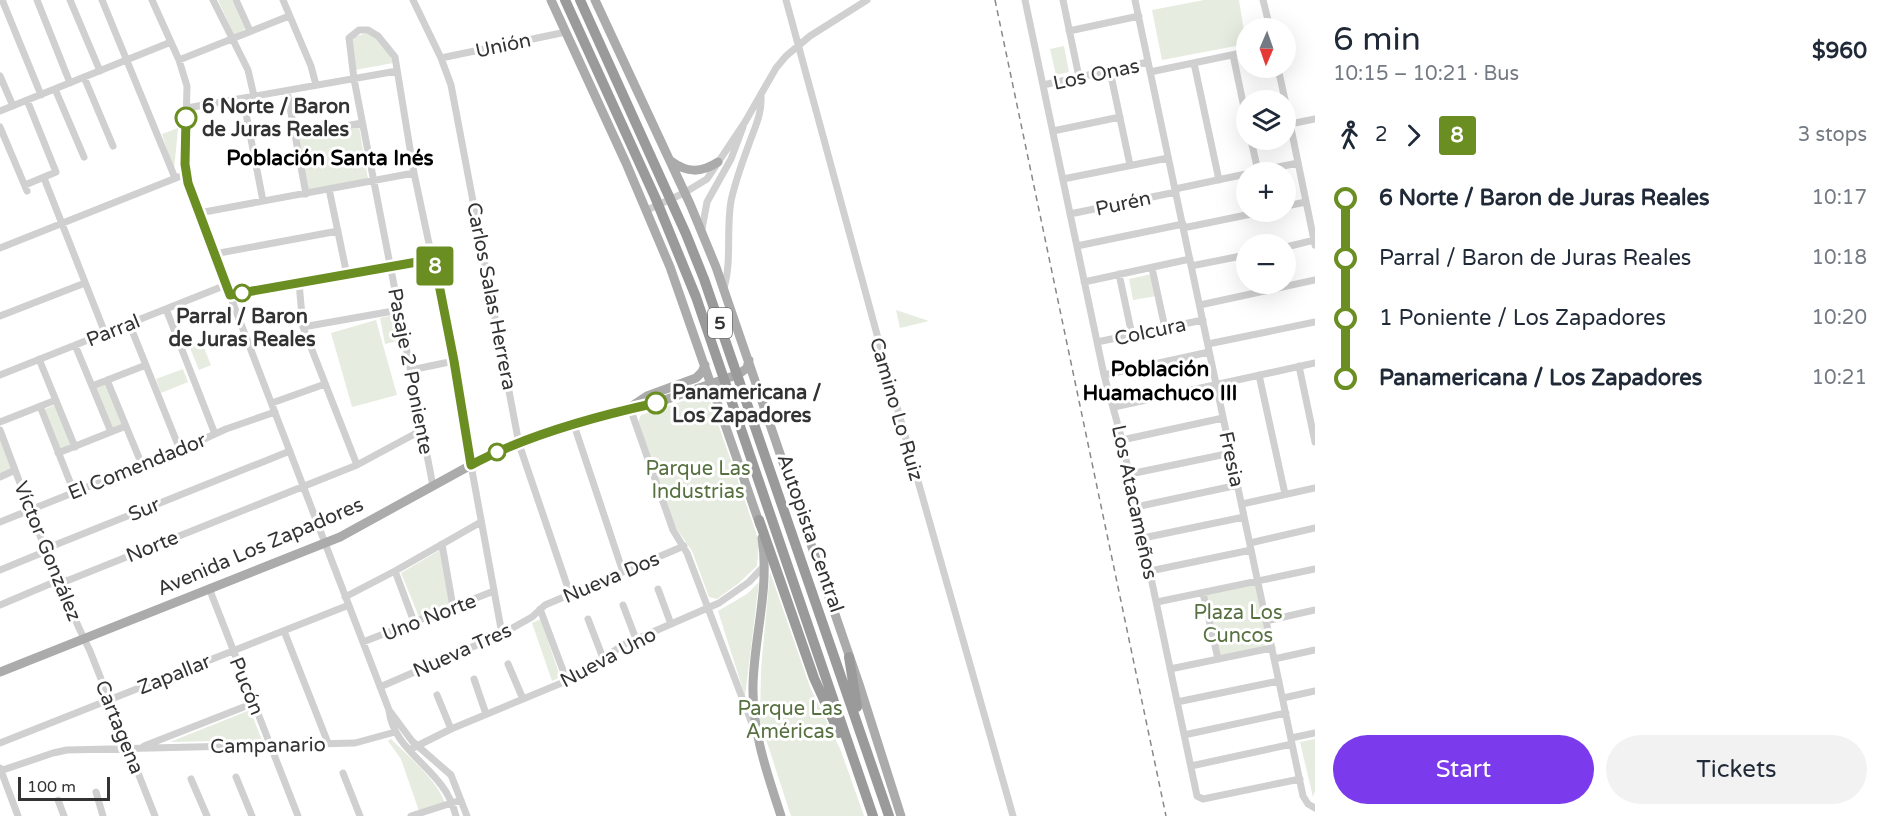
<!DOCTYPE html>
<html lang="en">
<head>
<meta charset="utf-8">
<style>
  body { margin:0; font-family:"Varela Round",sans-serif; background:#f2f2f3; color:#1f2937; height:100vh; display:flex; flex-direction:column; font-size:22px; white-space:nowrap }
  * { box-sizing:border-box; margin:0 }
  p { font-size:20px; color:#747a83 }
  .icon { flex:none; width:33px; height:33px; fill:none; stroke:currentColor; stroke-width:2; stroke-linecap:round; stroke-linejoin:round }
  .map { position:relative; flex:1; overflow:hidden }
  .drawer { display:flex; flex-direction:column; background:#fff; width:570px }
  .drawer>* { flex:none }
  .badge { padding:0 12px; border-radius:4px; font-size:21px; line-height:39px }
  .needle { width:39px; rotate:182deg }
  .controls { position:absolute; left:1236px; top:18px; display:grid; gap:12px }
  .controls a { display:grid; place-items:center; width:60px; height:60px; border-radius:50%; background:#fff; box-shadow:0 6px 24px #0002; font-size:30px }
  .scale { position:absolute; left:18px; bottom:15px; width:92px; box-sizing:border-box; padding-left:6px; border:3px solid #333; border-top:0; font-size:16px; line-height:21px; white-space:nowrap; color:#333; -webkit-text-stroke:4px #fff; paint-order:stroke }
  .map>.badge { position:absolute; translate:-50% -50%; box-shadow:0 0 0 3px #fff }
  .legs { display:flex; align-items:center; gap:9px; height:66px; padding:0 18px; font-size:20px }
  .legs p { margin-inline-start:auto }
  .head { display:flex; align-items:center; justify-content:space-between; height:102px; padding:0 18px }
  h1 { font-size:33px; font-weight:600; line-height:45px }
  .primary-button { display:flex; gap:12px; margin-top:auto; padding:12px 18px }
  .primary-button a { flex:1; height:69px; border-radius:36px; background:#7c3aed; color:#fff; font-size:24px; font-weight:600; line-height:69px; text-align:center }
  .primary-button a+a { background:#f2f2f3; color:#1f2937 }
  ul { padding:0 18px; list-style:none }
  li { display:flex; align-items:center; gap:21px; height:60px; font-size:22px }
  li i { display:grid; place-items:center; width:9px; height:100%; margin:0 8px; background:currentColor }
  li i::after { content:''; width:15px; height:15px; margin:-8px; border:4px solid; border-radius:50%; background:#fff }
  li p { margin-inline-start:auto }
  li:first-child i { background:linear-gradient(#0000 50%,currentColor 0) }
  li:last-child i { background:linear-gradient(currentColor 50%,#0000 0) }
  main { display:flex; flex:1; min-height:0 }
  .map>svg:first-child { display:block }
  .green { fill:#e6ecdf }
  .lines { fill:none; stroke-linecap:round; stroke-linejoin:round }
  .minor { stroke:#d0d0d0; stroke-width:7 }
  .major { stroke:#ababab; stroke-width:9 }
  .highway { stroke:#9a9a9a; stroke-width:10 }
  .rail { stroke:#888; stroke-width:1.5; stroke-dasharray:6 4.5; stroke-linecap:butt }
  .line-1-casing { stroke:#fff; stroke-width:14 }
  .line-1 { stroke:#6b8e23; stroke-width:9 }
  .stop-1-dot { fill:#fff; stroke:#6b8e23; stroke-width:3 }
  .labels { text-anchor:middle; stroke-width:6; stroke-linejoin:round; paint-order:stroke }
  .shield { fill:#fff; stroke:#707070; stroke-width:1.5 }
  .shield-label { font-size:18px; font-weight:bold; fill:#333 }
  .street-label { font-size:20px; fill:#333; stroke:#fff }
  .stop-label { font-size:20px; font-weight:bold; fill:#333; stroke:#fff; text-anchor:start }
  .park-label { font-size:20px; fill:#56703f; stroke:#fff }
  .neighbourhood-label { font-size:21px; font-weight:bold; fill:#000; stroke:#fff }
</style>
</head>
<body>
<main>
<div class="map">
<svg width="1315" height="816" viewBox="0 0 1315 816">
  <rect width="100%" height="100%" fill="#fff"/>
  <path class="green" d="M218 0H232L245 29 234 35Z
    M1204 0H1239L1246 44 1162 60 1152 10Z
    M368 33C381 39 390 48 393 63L355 70 351 41 356 36Z
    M1064 46 1069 72 1056 75 1050 49Z
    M359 126 368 179 307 190 298 137Z
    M178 128 174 170 162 134Z
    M1152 274 1157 296 1133 300 1129 279Z
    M896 310 929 321 900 328Z
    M393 315 398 341 385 344 380 318Z
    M376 320 397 395 352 407 331 333Z
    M202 343 211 365 199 370 190 348Z
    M183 369 188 382 161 393 156 379Z
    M107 381 123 425 111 429 94 386Z
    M704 394 709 398 759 541 757 566 739 583 717 599 709 597 692 551 674 525 638 422 641 415Z
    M57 404 72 444 58 450 43 410Z
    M0 437 13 469 0 474Z
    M440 550 450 605 419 617 401 573Z
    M770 572 810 687 841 751 864 816H791L760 721 761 670Z
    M759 582 745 696 718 611 747 594Z
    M1257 584 1269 647 1219 657 1204 594Z
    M541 619 560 677 552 681 532 623Z
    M250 710 262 740 170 742Z
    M391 739C408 756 437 780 445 803L419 811 401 759 388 741Z
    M1315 739V791L1313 797 1300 742Z"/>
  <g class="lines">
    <path class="minor" d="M37 0 70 83
      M70 0 100 71
      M102 0 175 178
      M152 0 179 60 187 86 185 164 186 174 190 191 389 710C392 743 424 761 442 786 449 795 453 805 456 816
      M213 0 248 70 254 96
      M236 0 250 31
      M283 0 311 66 316 85
      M413 0 441 58 451 85 519 444 570 594
      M786 0 891 386 1013 816
      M1025 0 1104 375 1122 440 1197 796 1203 799 1300 779
      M1063 0 1079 77
      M1135 0 1303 796 1308 804 1315 808
      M1263 0 1270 28
      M3 2 41 95
      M1069 31 1139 16
      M1233 55 1246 117
      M441 58 566 32
      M179 60 289 16
      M1194 63 1219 180
      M1278 68 1285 100
      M1110 71 1130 165
      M1150 72 1246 52
      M0 76 13 106
      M84 77 113 146
      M1043 85 1148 62
      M55 89 84 157
      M287 91 306 194
      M243 98 263 201
      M1286 104 1315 245
      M187 108 397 71
      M0 111 171 42
      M1290 124 1315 119
      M0 127 27 191
      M1053 131 1120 117
      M295 135 362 123
      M1251 140 1258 171
      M1253 172 1298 163
      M44 178 105 333
      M1063 179 1168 158
      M25 185 56 172 27 100
      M329 189 347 275
      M1175 189 1246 174
      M1286 206 1306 202
      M647 210 684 193 707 179 745 122 776 68 786 56 810 36 867 0
      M199 213 414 173
      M1070 214 1176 192
      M1183 228 1261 212
      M702 229 707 202 731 159 743 127
      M1077 246 1183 224
      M1286 247 1315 240
      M0 248 186 174
      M214 254 338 231
      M1191 266 1246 255
      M1152 268 1165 328
      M1119 274 1132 335
      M1084 282 1190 259
      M299 283 303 327 357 465
      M724 288C732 261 726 230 731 201 735 182 742 163 749 144 755 127 762 114 761 96
      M230 295 449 257
      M1200 305 1315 280
      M166 309 215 434
      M0 316 85 283
      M129 323 180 450
      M303 327 399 310
      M1097 342 1203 320
      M1208 344 1315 322
      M75 345 111 432
      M39 359 75 447
      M1299 366 1315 442
      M411 370 454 361
      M0 375 226 285
      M1104 375 1209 352
      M1259 375 1285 494
      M107 380 142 465
      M92 386 146 365
      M272 403 325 384
      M40 406 74 492
      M1114 407 1315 363
      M630 408 673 530 687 553 754 729
      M0 422 56 400
      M574 425 623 572
      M0 430C28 504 55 580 90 651L155 816
      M1122 440 1223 418
      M58 453 126 426
      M1130 474 1231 453
      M0 477 15 470
      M433 486 354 79 349 38 359 30H368L378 36 395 57 414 173 454 361 471 465 502 634
      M1242 504 1315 488
      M1136 507 1238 485
      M0 522 180 450 226 429 275 412
      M1143 538 1244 517
      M1250 543 1315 528
      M442 544 453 607
      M0 570 39 554 55 545 290 451
      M395 571 414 622
      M1150 571 1251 550
      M209 588 298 816
      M658 589 671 624
      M1203 593 1218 659
      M345 597 395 571 481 522
      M1157 602 1315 569
      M0 605 52 583 69 580 357 465 422 430
      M623 605 636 639
      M540 609 567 681
      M588 619 603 658
      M1266 621 1315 610
      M284 631 328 743
      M363 642 494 591
      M1274 659 1315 650
      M508 664 523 699
      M1170 669 1272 648
      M474 679 486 714
      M380 687 502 634 532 617 545 605 684 546
      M437 695 451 729
      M1283 698 1315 691
      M1177 702 1279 681
      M389 710 412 741 451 775 467 816
      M1184 735 1286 713
      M1291 738 1315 733
      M0 743 349 605
      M144 746 254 703
      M409 750 451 729 576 677 623 645 719 603 749 582 764 566
      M1191 766 1292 744
      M0 768 18 816
      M0 771 53 753 67 750 355 743 395 732
      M343 773 360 816
      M236 777 252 816
      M191 779 207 816
      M96 792 103 816
      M58 800 64 816
      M411 816 461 800"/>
    <path class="major" d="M551 0 626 163 670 267 760 525
      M595 0 690 204 716 267 860 687 901 816
      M671 161C687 173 701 173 718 162
      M632 406 647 396 696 378 702 372 705 365
      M762 538C770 588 754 636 753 686 752 731 767 773 781 816
      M0 672 340 537 482 459 506 448 630 408 659 402 739 374 747 368 749 360"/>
    <path class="highway" d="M565 0 655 197 696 297 873 816
      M580 0 686 234 704 279 889 816
      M759 520 814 678 839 733
      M849 657 857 707"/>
    <path class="rail" d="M995 0 1166 816"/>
  </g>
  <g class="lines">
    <g class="line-1-casing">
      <path id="line-1" d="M186 118 185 164 188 183 230 295 434 259 454 361 471 465C524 436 597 416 656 403"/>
    </g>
    <use href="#line-1" class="line-1"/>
  </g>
  <g class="stop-1-dot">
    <circle cx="186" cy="118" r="10"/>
    <circle cx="242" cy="293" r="8"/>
    <circle cx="656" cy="403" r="10"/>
    <circle cx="497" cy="452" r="8"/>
  </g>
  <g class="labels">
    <rect class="shield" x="708" y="308" width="24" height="30" rx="4.5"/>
    <g class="shield-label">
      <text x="720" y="329">5</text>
    </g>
    <g class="street-label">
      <text transform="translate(503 45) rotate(-12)" y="7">Unión</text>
      <text transform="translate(1096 74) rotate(-12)" y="7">Los Onas</text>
      <text transform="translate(1123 203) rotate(-12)" y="7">Purén</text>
      <text transform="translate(492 296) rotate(79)" y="7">Carlos Salas Herrera</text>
      <text transform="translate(113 330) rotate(-22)" y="7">Parral</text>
      <text transform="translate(1150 331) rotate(-12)" y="7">Colcura</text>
      <text transform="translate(411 371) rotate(79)" y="7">Pasaje 2 Poniente</text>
      <text transform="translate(897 409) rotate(74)" y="7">Camino Lo Ruiz</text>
      <text transform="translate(1232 459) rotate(78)" y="7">Fresia</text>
      <text transform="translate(137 466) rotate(-22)" y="7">El Comendador</text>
      <text transform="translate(1135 502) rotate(78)" y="7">Los Atacameños</text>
      <text transform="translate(144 509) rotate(-22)" y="7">Sur</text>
      <text transform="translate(811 533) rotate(71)" y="7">Autopista Central</text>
      <text transform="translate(152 546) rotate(-22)" y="7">Norte</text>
      <text transform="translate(260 546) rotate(-23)" y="7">Avenida Los Zapadores</text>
      <text transform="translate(48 551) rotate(68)" y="7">Víctor González</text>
      <text transform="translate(611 577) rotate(-23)" y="7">Nueva Dos</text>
      <text transform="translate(429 617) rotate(-21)" y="7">Uno Norte</text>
      <text transform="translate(462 650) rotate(-24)" y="7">Nueva Tres</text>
      <text transform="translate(608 657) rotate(-28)" y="7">Nueva Uno</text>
      <text transform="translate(174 674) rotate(-22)" y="7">Zapallar</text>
      <text transform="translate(247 686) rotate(68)" y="7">Pucón</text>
      <text transform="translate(120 727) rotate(68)" y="7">Cartagena</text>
      <text transform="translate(268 745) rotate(-1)" y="7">Campanario</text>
    </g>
    <g class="stop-label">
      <text x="202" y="113">6 Norte / Baron<tspan x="202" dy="23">de Juras Reales</tspan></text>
      <text x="242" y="323" text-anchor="middle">Parral / Baron<tspan x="242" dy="23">de Juras Reales</tspan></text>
      <text x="672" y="399">Panamericana /<tspan x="672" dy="23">Los Zapadores</tspan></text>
    </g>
    <g class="park-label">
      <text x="698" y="475">Parque Las<tspan x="698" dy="23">Industrias</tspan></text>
      <text x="1238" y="619">Plaza Los<tspan x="1238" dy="23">Cuncos</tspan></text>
      <text x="790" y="715">Parque Las<tspan x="790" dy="23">Américas</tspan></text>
    </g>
    <g class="neighbourhood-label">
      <text x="330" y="165">Población Santa Inés</text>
      <text x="1160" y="376">Población<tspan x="1160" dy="24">Huamachuco III</tspan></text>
    </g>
  </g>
</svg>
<div class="controls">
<a><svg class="needle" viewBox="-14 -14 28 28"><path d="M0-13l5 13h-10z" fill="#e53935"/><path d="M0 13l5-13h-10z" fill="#747a83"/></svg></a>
<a><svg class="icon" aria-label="layers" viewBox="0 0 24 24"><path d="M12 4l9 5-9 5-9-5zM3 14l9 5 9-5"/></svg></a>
<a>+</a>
<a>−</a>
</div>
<div class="scale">100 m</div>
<b class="badge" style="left:435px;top:266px;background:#6b8e23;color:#fff">8</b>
</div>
<section class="drawer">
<div class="head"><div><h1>6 min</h1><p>10:15 – 10:21 · Bus</p></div><b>$960</b></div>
<div class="legs"><svg class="icon" aria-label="walk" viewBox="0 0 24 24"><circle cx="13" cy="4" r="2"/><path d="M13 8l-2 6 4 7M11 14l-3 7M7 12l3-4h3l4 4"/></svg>2<svg class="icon" aria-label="forward" viewBox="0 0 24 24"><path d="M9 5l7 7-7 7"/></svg><b class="badge" style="background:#6b8e23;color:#fff">8</b><p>3 stops</p></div>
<ul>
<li><i style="color:#6b8e23"></i><b>6 Norte / Baron de Juras Reales</b><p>10:17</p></li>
<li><i style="color:#6b8e23"></i><span>Parral / Baron de Juras Reales</span><p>10:18</p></li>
<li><i style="color:#6b8e23"></i><span>1 Poniente / Los Zapadores</span><p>10:20</p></li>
<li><i style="color:#6b8e23"></i><b>Panamericana / Los Zapadores</b><p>10:21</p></li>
</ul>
<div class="primary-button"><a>Start</a><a>Tickets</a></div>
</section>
</main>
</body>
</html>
